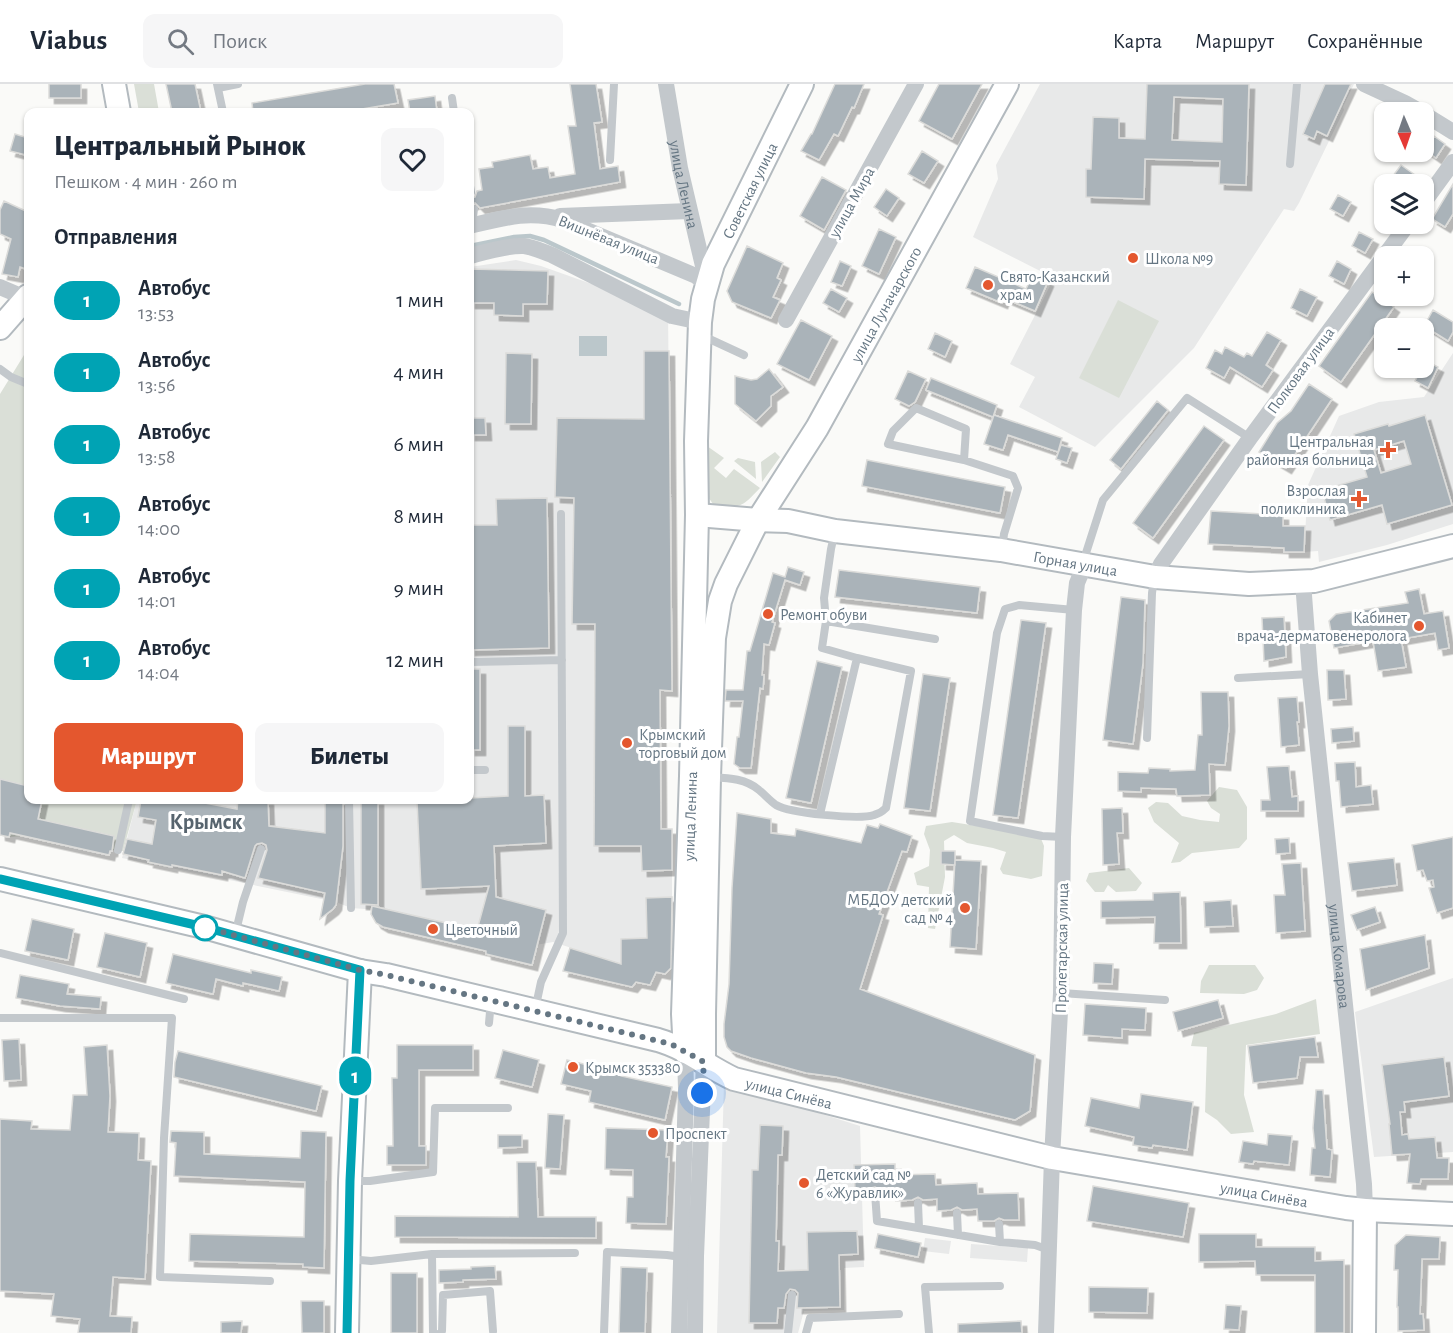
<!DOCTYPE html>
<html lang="ru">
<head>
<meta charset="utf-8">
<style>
  body { margin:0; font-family:"Alegreya Sans",sans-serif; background:#f6f6f7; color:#1f2937; height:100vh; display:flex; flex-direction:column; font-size:22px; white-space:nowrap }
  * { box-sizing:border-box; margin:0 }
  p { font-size:20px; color:#747a83 }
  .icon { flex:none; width:33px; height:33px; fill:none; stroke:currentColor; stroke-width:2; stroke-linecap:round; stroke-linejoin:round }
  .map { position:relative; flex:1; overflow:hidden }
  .details { position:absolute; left:24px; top:24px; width:450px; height:696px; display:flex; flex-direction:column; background:#fff; border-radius:12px; box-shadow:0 2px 4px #0004 }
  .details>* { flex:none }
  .badge { padding:0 12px; border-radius:20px; font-size:21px; line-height:39px }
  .needle { width:39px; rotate:178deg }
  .controls { position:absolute; left:1374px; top:18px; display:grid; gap:12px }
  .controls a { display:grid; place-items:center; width:60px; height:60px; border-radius:12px; background:#fff; box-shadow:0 2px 4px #0004; font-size:30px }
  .you { position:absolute; width:30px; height:30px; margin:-15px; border:4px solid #fff; border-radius:50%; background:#1a73e8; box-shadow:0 0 0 9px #1a73e833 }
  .map>.badge { position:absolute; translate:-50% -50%; box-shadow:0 0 0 3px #fff }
  h2 { padding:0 30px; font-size:22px; line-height:54px }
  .round { display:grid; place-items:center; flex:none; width:63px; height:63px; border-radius:12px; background:#f6f6f7 }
  .head { display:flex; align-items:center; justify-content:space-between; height:102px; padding:0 30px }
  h1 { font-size:28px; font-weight:800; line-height:45px }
  .cta { display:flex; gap:12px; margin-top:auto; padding:12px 30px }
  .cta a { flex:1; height:69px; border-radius:12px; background:#e4572e; color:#fff; font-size:24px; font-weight:800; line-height:69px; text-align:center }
  .cta a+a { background:#f6f6f7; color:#1f2937 }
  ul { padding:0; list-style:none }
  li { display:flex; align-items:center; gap:18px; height:72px; padding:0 30px }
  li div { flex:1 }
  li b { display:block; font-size:22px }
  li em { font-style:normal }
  li .badge { min-width:66px; font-weight:700; text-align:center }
  header { display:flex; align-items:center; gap:36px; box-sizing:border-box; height:84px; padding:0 30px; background:#fff; border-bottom:2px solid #e0e1e3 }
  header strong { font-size:28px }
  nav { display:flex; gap:33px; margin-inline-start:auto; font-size:21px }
  .search { width:420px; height:54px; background:#f6f6f7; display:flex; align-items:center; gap:15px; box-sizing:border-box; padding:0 21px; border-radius:12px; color:#747a83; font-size:22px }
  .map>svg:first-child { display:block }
  .built { fill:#e8e9e9 }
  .green { fill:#dadfd7 }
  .water { fill:#bbc7cb }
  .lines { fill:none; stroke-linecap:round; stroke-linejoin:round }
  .stream { stroke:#bbc7cb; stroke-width:4.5 }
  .building { fill:#aab3b9; stroke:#dcdcda; stroke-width:1.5; fill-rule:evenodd; filter:url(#shadow) }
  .secondary-casing { stroke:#b3babf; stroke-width:26 }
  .lane { stroke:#c3c8cc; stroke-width:8 }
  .street { stroke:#c3c8cc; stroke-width:16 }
  .secondary { stroke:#fff; stroke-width:22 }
  .line-casing { stroke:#fff; stroke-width:14 }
  .line { stroke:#00a3b4; stroke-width:9 }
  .walk { stroke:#657683; stroke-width:6; stroke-dasharray:0 10.8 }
  .poi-dot { fill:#e4572e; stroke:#fff; stroke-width:2 }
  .stop-dot { fill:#fff; stroke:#00a3b4; stroke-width:3 }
  .labels { text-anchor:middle; stroke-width:6; stroke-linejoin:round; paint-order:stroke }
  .street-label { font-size:16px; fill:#657683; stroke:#fff }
  .poi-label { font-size:16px; fill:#657683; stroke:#fff; text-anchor:start }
  .district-label { font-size:22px; font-weight:bold; fill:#57646e; stroke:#fff }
</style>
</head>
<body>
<header>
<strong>Viabus</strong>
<div class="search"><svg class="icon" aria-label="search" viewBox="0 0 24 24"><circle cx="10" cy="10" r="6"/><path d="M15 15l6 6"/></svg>Поиск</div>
<nav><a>Карта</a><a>Маршрут</a><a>Сохранённые</a></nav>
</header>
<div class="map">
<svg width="1453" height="1249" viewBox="0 0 1453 1249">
  <defs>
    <filter id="shadow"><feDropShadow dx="5.5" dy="5.5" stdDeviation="0" flood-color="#0004"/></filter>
  </defs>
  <rect width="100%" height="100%" fill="#fafaf8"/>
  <path class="built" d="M1040 0H1354L1343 23 1344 26 1299 119 1294 127 1284 125 1194 264 1095 363 1019 323 1035 293 1010 280 1054 194 973 153 998 95 996 81Z
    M516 176 541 182 668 227 672 607H594V762L672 761V883L665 890 621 880 553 858 536 861 545 826 487 811 477 846 392 827 351 824 336 818 122 774 137 716H470V183Z
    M1453 269V440L1387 461 1319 478 1318 467 1304 468 1308 401 1339 332 1379 318 1424 313Z
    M1453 894V1068L1374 1073 1355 928Z
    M724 999 860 1042 864 1183 844 1184V1226L804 1227 798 1249H717Z
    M925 1154 951 1157 949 1170 923 1167Z
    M971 1160 1028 1164 1027 1178 970 1174Z"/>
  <path class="green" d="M134 0H154L159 28H139Z
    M1118 216 1159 237 1119 314 1079 294Z
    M28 258V702L0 695V310L24 271Z
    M707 362 724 374 714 384 726 394 734 385 760 404C741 424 740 425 713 420L706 410Z
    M775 368 780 373 762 398 761 378Z
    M738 374 755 378 756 395 734 377Z
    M1219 703 1237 706 1247 723V755L1239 764 1192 769 1180 778 1171 779 1179 759 1154 738 1148 724 1156 718 1168 719 1182 732 1200 736 1219 738 1220 730 1211 724 1207 717Z
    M42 716H137L123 767 110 766 109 771 22 752 9 753 15 731 40 725Z
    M952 738 1040 752 1044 762 1042 792 1031 795 1003 790 1000 785 1006 768 993 764 967 759 954 751 944 757 945 793 935 845 928 844 929 803 917 801 914 789 929 782 930 766 924 750 926 742Z
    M1129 784 1142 799 1136 807 1116 808 1108 801 1104 808H1095L1086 797 1089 789Z
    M1209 881H1255L1264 894 1257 906 1244 910 1200 909 1201 897Z
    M1316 915 1320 950 1246 961 1244 1011 1254 1048 1231 1050 1217 1036 1205 1028 1207 963 1191 962 1194 949 1276 930Z"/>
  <path class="water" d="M579 252H607V272H579Z"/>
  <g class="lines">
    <path class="stream" d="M470 162 514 153 530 152 544 156 679 220"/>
  </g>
  <path class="building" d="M49 0H81V14H49Z
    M166 0H195L201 28H172Z
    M365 0H394L398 19 344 28H253L252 19Z
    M570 0H596L602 38 594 39 600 85 618 82 620 98 480 124 475 119 470 121V114L475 113 477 107 482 106 479 85 493 83 492 78 530 71 533 85 548 83 550 94 575 90 568 42H576Z
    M835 0H864L854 24 852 23 838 52 834 50 819 76 801 67 811 50H812Z
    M939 0H982L952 55 919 37Z
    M1147 0H1249L1246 101 1219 100 1220 77 1145 75 1144 115 1086 113V85H1091L1093 33 1119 34V54L1145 55ZM1174 13 1223 15 1222 58 1172 56Z
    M1325 0H1351L1327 52 1317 47 1314 55 1303 50Z
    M435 12 437 28H410L408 16Z
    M15 50 28 54V63L26 71 10 67Z
    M1434 52 1445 60 1436 74 1425 66Z
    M922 67 938 77 924 99 908 90Z
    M1401 81 1425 98 1424 100H1387Z
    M822 93 846 106 824 146 800 132Z
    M1453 100V130L1445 143 1432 135Z
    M886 105 899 114 887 132 874 123Z
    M1338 111 1351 118 1343 132 1330 125Z
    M4 117 28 128V172L26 185 20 183 18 193 2 190 11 155 0 150V126Z
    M879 145 896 153 879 190 862 182Z
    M1359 148 1373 155 1365 169 1352 162Z
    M747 162 783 179 777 194 781 196 773 213 780 216 771 234 732 218 727 207Z
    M840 177 851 182 842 202 831 198Z
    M1337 177 1351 185 1344 200 1329 192Z
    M975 183 1026 205 1033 190 1048 197 1035 227 1004 214 1002 219 966 204Z
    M470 185 548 187 547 220H523V232L494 231V219H470Z
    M831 205 847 214 839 228 823 219Z
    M1300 205 1317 213 1307 232 1291 224Z
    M1372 208 1394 223 1341 298 1319 282Z
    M1433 226 1453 238V248L1448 257 1424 242Z
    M801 236 832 252 809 296 777 280Z
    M1267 248 1281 256 1266 281 1273 286 1262 303 1230 283 1224 294 1206 284 1215 266 1222 270 1225 263 1244 273 1247 269 1252 272Z
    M935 249 952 257 945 273 928 265Z
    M644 267H669L672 607 660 606 661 745H672V786L642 787 641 762H594L595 540H572L574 414 555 413 557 334 644 335Z
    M506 269 532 270 531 340H505Z
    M1426 277 1438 283 1428 304 1415 297Z
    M769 285 783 303 771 312V322L756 337 735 320V292L751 296 757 295Z
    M908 287 926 295 915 318 909 322 895 315Z
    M931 294 997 321 993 333 926 306Z
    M1309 300 1332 315 1286 384 1259 368 1277 339 1291 327Z
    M1157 317 1168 326 1121 385 1110 376Z
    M994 331 1062 354 1058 368 1008 351 1003 366 984 360Z
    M1425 331 1452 421 1387 440 1382 421 1330 436 1322 406 1367 393 1354 350 1388 340 1389 342ZM1404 357 1411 380 1381 389 1374 366Z
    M470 334H485L486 351H470Z
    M1204 342 1224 356 1153 454 1133 439Z
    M1061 361 1072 364 1067 379 1056 375Z
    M867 376 1005 403 1000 429 862 402Z
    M547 414 549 564 470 566V441H497L496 415Z
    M1211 427 1283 431V442H1305L1304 468H1284V464L1208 460Z
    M788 483 804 488 800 501 785 496 772 538 775 539 769 561 764 560 762 591H764L763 605 760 604 751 684H740L734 680 737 653H739L743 617H725L726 606H743L747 567H750L773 489 785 493Z
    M839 486 980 503 977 529 835 513Z
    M1419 505 1424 530 1443 527 1449 564 1438 566 1435 549 1401 555 1406 583 1378 587 1373 557 1334 564 1329 537 1336 530 1408 519 1405 508Z
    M1121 513 1145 516 1143 579 1133 660 1103 656Z
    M1284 533 1286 573 1264 577 1262 534Z
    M1021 536 1046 539 1018 734 993 731Z
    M817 577 842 583 811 719 786 714Z
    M470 585H480V666H470Z
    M1327 586H1344L1346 615 1328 616Z
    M923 590 950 594 930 727 904 724Z
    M1201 608H1228L1229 642 1225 681 1209 680 1210 711 1177 712 1176 705 1141 704V708L1118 707V688L1148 689 1149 684 1170 685V687L1195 686 1198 651H1202Z
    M1297 613 1299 638H1297L1299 661 1281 663 1278 614Z
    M508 642H525V712L544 711 546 759 494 762 496 813 546 826 532 881 486 870V867L383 843 376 839 371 830 372 822 477 846 489 802 421 805 417 717 470 716V714L508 712Z
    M1353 643 1354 657 1332 659 1331 645Z
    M1355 678 1356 703 1371 701 1373 720 1341 723 1339 697H1336L1335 679Z
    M1289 682 1292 713 1298 712V727H1261V716H1270L1267 683Z
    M0 695 28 702V716H42L38 735 114 752 112 767H110L109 771 10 749 9 753 0 751Z
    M141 716H189L237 725 238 716H268L269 742 325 749V716H343V762L336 821 333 825 320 835 325 809 258 794 267 766 266 761 262 759 257 760 255 762 245 794 222 787V791L172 781V783L148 778 149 776 123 770 127 755 152 760 156 736 138 733Z
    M361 716H378V821L361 820Z
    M1122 724 1123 749H1117L1119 780 1103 781 1102 725Z
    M737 729 771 735V749L795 752 796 745 861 759 867 741 878 744 880 740 912 752 907 768 902 767 879 830 883 831 860 905 1035 971 1030 1027 1015 1036 836 993 806 989 751 974 731 967 727 963 724 953V940L729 900 732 804Z
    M1453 753V824L1437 829 1429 804 1434 803 1433 796 1427 797 1423 786 1417 787 1412 761Z
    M1289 754 1290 769 1276 770 1275 755Z
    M941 767H955V781L941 780Z
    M1394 774 1397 801 1352 807 1348 779Z
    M955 776 981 777 976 865 950 863Z
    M1301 779 1305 847 1276 849 1274 811H1285L1282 780Z
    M1180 808 1181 859H1154L1155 833 1101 834V817L1153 816V809Z
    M672 813 671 884 665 890 656 888 650 901 636 898 632 903 563 887 570 864 621 880V855L647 854 646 814Z
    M1231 816 1233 842 1205 843 1204 818Z
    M1375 823 1380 838 1357 846 1351 831Z
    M32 835 74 845 68 876 25 867Z
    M105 849 147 859 140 893 97 883Z
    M1425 851 1429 884 1366 906 1360 865Z
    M173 870 251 889V886L282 893 279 907 243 899V902L216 895 213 910 166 899Z
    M1094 879 1113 880 1112 900 1093 899Z
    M20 891 69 900 67 910 101 913 100 925 60 922 16 914Z
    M1218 916 1223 934 1178 947 1173 928Z
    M1085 920 1146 924 1145 946 1122 945V954L1083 951Z
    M1315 953 1318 973H1300L1297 994 1253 999 1248 962Z
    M19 955 21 996 4 997 2 956Z
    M107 961 110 1012 108 1048 139 1049 138 1076 151 1077 145 1195 113 1193 110 1232 132 1233 131 1249H78L80 1235 51 1232 54 1210 0 1207V1035L32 1037 31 1045 70 1046 73 1011H87L84 963Z
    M397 961H473V986H419V1062H426V1081H387V1062H393L392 994H397Z
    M503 966 539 976 532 1003 495 994Z
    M178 967 322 1002 316 1027 174 993 175 978Z
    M1444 973 1449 1012 1404 1018 1405 1028H1400L1402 1051 1408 1050 1409 1055 1435 1053 1437 1074H1449L1448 1095H1421L1420 1100 1407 1099 1410 1070 1392 1071 1389 1040H1390L1382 981Z
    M567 976 621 989V992L672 1003 665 1036 589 1018 591 1007 561 1000Z
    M1316 1006H1323L1327 1065 1332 1066 1330 1093 1310 1091 1312 1064H1315L1313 1044Z
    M1141 1010 1193 1018 1187 1066 1153 1061 1152 1064 1133 1061 1134 1053 1085 1042 1091 1014 1139 1024Z
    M548 1030 564 1031 560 1085 545 1084Z
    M760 1041 783 1042 782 1071H778L776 1157H779L778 1187 808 1186 807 1148 857 1147 858 1170 839 1171 840 1223 797 1224 798 1209 795 1206 790 1205 786 1210 784 1224H778L777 1239H749L752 1086H758Z
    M606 1044 668 1046 666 1073H669L666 1140 626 1139 627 1113H633V1086L605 1085Z
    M171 1047 204 1048V1070L300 1074 301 1047 326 1048 324 1184 303 1183V1180L189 1177 190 1150 304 1153 305 1098 174 1092 176 1059 170 1058Z
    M1268 1050 1292 1052 1289 1081 1254 1077 1253 1080 1239 1078 1243 1057 1267 1061Z
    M498 1051H522V1063L498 1064Z
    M517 1078H536L538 1133H596V1154L395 1153V1132L518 1133Z
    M895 1080V1091L935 1090 936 1101 977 1099 978 1110 1018 1109 1019 1136H1004L999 1134 994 1137H978L977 1125 962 1126 957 1123 951 1126 937 1127V1115L923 1116 918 1113 912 1116 896 1117V1106H881L875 1103 871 1104 869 1107H855L854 1081Z
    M1093 1102 1189 1119 1183 1153 1087 1137Z
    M878 1150 921 1159 918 1173 875 1164Z
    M1199 1150H1256V1163H1315V1177L1344 1176V1249H1315V1191H1256L1255 1177 1199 1178Z
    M1406 1151 1440 1153 1439 1175H1422L1420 1230H1423L1424 1246 1398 1247V1223H1397L1398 1186H1394L1395 1161Z
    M495 1182 496 1195 463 1196V1198L439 1199V1186L471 1185V1183Z
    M621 1183 647 1184 645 1249H619Z
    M391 1189H417V1249H391Z
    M1089 1203 1148 1204 1147 1229 1089 1228Z
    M301 1217H324V1249H302Z
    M1226 1221 1241 1222 1239 1246 1224 1245Z
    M242 1237 241 1249H221V1238Z
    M1021 1237 1022 1249H958V1240Z"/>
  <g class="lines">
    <g class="secondary-casing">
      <g id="secondary">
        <path d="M114 0 119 28"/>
        <path d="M0 244 28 212"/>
        <path id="s3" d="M697 431 758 436 788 437 835 447 1001 466 1155 493 1249 500 1314 497 1453 462"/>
        <path id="s4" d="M0 795 204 843 360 887 386 891 658 956C686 964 708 983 734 995L1052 1074 1346 1124 1365 1126 1453 1130"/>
        <path id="s5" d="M685 968 683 930 691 692 697 431 696 357 700 238 703 215 713 180 802 0"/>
        <path id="s6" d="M704 978V930L709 693 714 554 720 517 726 500 758 436 817 344 1007 0"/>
        <path d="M347 1249 350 1097 360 887"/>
        <path d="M1364 1249 1365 1126"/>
      </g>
    </g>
    <path class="lane" d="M217 0 223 28
      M218 4 238 0
      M452 14 454 28
      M610 76 614 0
      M1290 80 1297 0
      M470 102 471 108
      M472 141 474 125
      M703 252 744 271
      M0 285 11 293 28 300
      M964 376 966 345 916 324 893 347 888 360 964 376 1013 392 1018 404 1004 450 1002 466
      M835 447 831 465 824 514 826 537 822 564 857 574
      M1086 479V469L1103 416 1187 314 1250 354
      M826 537 935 555
      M470 578 562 576
      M1238 594 1310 590
      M1147 654 1152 509 1154 495
      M470 686H485
      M709 693C727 694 745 694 759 706 764 710 770 717 776 721 789 729 859 736 874 731 878 730 883 727 886 724L911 587 857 574 820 730
      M349 716 351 824
      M1063 753 1042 752 970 737 997 549 1005 525 1019 521 1074 526
      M118 766 129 716
      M235 851 243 818 261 765
      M0 869 184 915
      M1061 909 1165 916
      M535 926 541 898 563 849 561 430
      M0 934H172L164 1054 160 1193 270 1197
      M489 939 491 917
      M351 1097H370L433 1088 435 1024H508
      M875 1109 877 1137 1000 1158 1035 1161 1049 1166
      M918 1119 919 1144
      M957 1129 958 1151
      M999 1140 1000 1158
      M432 1170 433 1249
      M349 1175 371 1177 432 1170 575 1169
      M440 1249 442 1247 443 1211 490 1207 493 1247
      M604 1249 607 1168 667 1171 681 1173
      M788 1249 792 1211
      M806 1249 810 1234 899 1230
      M929 1249 925 1203 1000 1202"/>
    <g class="street">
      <path id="s1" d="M666 0 680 84 707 199"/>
      <path d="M1364 0 1405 19 1421 28"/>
      <path d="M1424 30 1453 48"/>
      <path d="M1424 118 1453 78"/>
      <path d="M560 132 689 127"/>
      <path d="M470 142C503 134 529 126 563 136L696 192 707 200"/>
      <path d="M470 172C485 168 508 161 524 162 533 163 543 168 552 171L672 232 700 238"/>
      <path d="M0 203 28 215"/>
      <path d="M786 236 916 0"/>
      <path d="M1155 493 1161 480 1250 354 1408 140"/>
      <path id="s2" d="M1303 498 1310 590 1364 1100 1365 1126"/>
      <path d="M679 1249 686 1005 685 968"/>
      <path d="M695 1249 696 1172 704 978"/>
      <path d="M1046 1249 1052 1074 1061 909 1063 753 1074 526 1077 499 1085 480"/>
    </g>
    <use href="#secondary" class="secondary"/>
  </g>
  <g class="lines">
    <g class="line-casing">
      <path id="line" d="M0 795 204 843 360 886 350 1097 347 1249"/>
    </g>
    <use href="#line" class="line"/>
    <path class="walk" d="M205 844 204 843 360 886 386 891 671 960 704 978 702 1009"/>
  </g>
  <g class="poi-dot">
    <circle cx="1133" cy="174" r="6"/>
    <circle cx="988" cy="201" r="6"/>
    <path d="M1385 357h6v6h6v6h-6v6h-6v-6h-6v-6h6z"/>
    <path d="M1356 406h6v6h6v6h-6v6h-6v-6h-6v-6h6z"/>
    <circle cx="768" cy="530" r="6"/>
    <circle cx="1419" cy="542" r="6"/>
    <circle cx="627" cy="659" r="6"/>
    <circle cx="965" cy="824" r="6"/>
    <circle cx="433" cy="845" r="6"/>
    <circle cx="573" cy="983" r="6"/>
    <circle cx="653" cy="1049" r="6"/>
    <circle cx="804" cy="1099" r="6"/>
  </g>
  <circle class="stop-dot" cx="205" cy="844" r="12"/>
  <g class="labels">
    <g class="street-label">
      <text dy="6" stroke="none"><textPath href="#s1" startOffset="102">улица Ленина</textPath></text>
      <text dy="6" stroke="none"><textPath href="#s5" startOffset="872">Советская улица</textPath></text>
      <text transform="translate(851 118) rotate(-61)" y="6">улица Мира</text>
      <text transform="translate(609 155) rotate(22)" y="6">Вишнёвая улица</text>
      <text dy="6" stroke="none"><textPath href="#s6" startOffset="802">улица Луначарского</textPath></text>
      <text transform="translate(1300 286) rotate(-54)" y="6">Полковая улица</text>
      <text dy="6" stroke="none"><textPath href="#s3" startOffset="382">Горная улица</textPath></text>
      <text dy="6" stroke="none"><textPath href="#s5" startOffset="236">улица Ленина</textPath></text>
      <text transform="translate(1061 864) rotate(-89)" y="6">Пролетарская улица</text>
      <text dy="6" stroke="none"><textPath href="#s2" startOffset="376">улица Комарова</textPath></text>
      <text dy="6" stroke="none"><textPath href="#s4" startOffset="820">улица Синёва</textPath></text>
      <text dy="6" stroke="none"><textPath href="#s4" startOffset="1306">улица Синёва</textPath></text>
    </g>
    <g class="poi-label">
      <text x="1145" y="180">Школа №9</text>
      <text x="1000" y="198">Свято-Казанский<tspan x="1000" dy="18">храм</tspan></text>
      <text x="1374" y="363" text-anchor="end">Центральная<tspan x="1374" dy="18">районная больница</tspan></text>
      <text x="1346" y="412" text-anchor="end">Взрослая<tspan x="1346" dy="18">поликлиника</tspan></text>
      <text x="780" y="536">Ремонт обуви</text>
      <text x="1407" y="539" text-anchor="end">Кабинет<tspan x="1407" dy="18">врача-дерматовенеролога</tspan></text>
      <text x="639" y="656">Крымский<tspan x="639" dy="18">торговый дом</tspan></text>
      <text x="953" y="821" text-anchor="end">МБДОУ детский<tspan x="953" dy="18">сад № 4</tspan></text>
      <text x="445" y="851">Цветочный</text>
      <text x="585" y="989">Крымск 353380</text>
      <text x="665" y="1055">Проспект</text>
      <text x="816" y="1096">Детский сад №<tspan x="816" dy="18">6 «Журавлик»</tspan></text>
    </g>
    <g class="district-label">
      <text x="206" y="745">Крымск</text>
    </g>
  </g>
</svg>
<div class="controls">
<a><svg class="needle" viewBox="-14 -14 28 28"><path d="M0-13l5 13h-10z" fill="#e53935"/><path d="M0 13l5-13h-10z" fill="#747a83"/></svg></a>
<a><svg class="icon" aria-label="layers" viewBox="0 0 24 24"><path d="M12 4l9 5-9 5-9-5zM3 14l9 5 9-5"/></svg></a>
<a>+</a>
<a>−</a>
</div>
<div class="you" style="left:702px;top:1009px"></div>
<b class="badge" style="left:355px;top:992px;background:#00a3b4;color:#fff">1</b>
<section class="details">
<div class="head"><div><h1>Центральный Рынок</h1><p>Пешком · 4 мин · 260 m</p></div><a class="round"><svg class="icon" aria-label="heart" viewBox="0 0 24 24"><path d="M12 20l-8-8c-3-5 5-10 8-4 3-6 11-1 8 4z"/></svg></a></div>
<h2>Отправления</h2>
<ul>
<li><span class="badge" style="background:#00a3b4;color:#fff">1</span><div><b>Автобус</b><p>13:53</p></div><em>1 мин</em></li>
<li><span class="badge" style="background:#00a3b4;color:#fff">1</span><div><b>Автобус</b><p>13:56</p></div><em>4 мин</em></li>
<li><span class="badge" style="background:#00a3b4;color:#fff">1</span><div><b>Автобус</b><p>13:58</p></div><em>6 мин</em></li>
<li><span class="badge" style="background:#00a3b4;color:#fff">1</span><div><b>Автобус</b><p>14:00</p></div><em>8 мин</em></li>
<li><span class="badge" style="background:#00a3b4;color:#fff">1</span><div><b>Автобус</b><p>14:01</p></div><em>9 мин</em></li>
<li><span class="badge" style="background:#00a3b4;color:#fff">1</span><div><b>Автобус</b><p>14:04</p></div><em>12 мин</em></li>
</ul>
<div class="cta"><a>Маршрут</a><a>Билеты</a></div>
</section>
</div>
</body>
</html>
